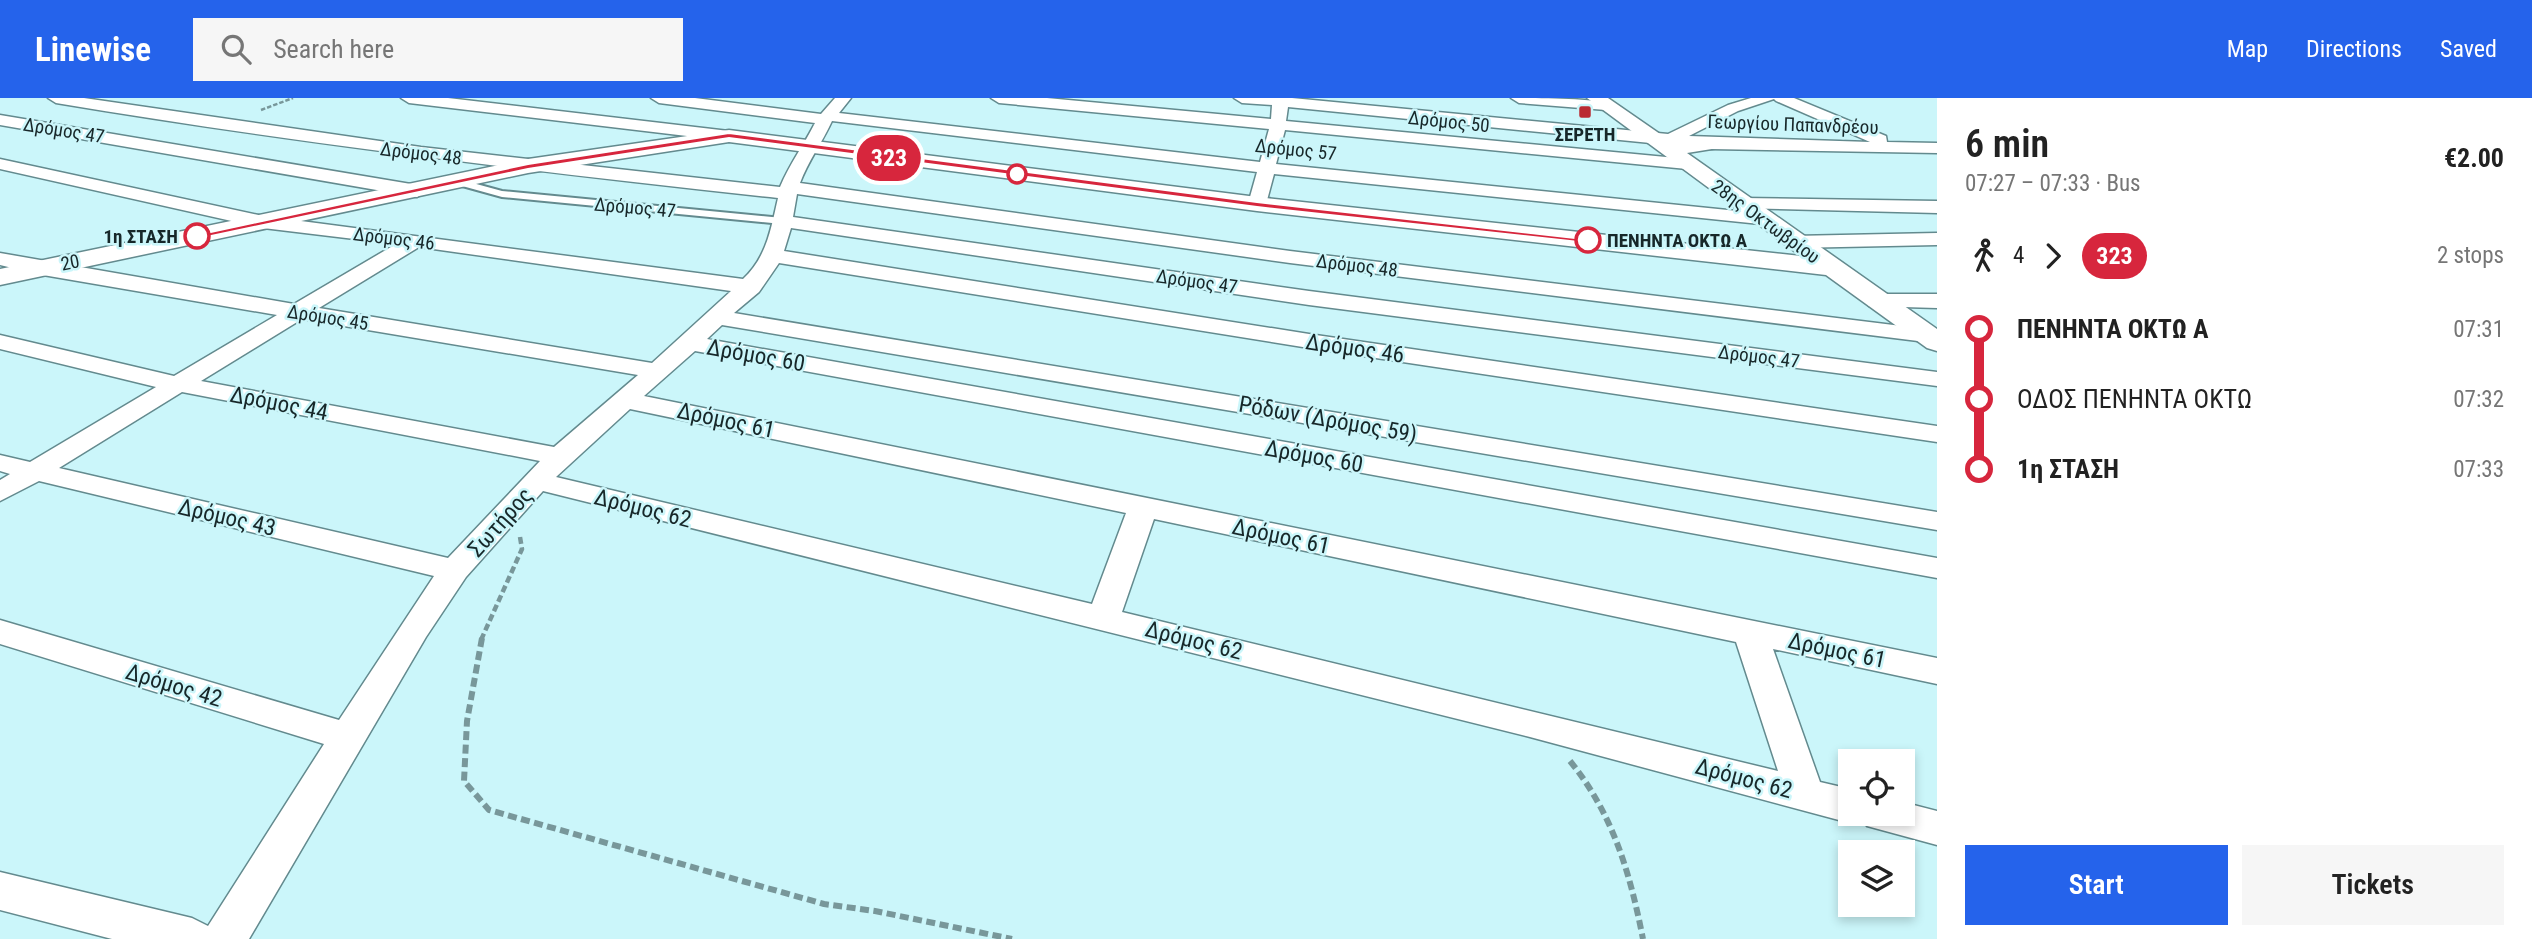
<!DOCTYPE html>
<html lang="en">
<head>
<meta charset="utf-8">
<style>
  body { margin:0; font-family:"Roboto Condensed",sans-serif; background:#f6f6f6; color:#222; height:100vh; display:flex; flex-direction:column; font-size:26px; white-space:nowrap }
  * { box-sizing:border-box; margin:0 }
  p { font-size:23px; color:#767676 }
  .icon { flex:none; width:38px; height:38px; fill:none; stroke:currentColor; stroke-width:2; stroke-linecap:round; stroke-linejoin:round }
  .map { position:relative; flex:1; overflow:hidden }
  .details { display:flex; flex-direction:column; background:#fff; width:595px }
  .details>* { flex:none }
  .badge { padding:0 14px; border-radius:23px; font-size:24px; line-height:46px }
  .buttons { position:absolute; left:1838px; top:651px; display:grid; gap:14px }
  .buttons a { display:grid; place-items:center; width:77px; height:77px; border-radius:0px; background:#fff; box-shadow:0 4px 10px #0003; font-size:35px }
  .map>.badge { position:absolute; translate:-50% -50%; box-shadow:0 0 0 4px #fff }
  .legs { display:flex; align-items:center; gap:10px; height:77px; padding:0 28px; font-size:23px }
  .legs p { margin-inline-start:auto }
  .head { display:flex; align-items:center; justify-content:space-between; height:119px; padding:0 28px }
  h1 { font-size:38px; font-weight:600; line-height:52px }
  .button { display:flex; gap:14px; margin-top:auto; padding:14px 28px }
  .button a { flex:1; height:80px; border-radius:0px; background:#2563eb; color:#fff; font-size:28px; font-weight:600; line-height:80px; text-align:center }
  .button a+a { background:#f6f6f6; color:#222 }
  ul { padding:0 28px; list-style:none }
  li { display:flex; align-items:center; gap:24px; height:70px; font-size:26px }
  li i { display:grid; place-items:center; width:10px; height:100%; margin:0 9px; background:currentColor }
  li i::after { content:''; width:18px; height:18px; margin:-9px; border:5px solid; border-radius:50%; background:#fff }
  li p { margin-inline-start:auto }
  li:first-child i { background:linear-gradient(#0000 50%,currentColor 0) }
  li:last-child i { background:linear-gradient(currentColor 50%,#0000 0) }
  header { display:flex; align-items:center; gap:42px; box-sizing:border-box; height:98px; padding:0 35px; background:#2563eb; color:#fff }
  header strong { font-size:33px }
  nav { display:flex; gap:38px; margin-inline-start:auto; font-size:24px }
  .search { width:490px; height:63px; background:#f6f6f6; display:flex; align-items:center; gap:18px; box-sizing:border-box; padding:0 24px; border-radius:0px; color:#767676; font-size:26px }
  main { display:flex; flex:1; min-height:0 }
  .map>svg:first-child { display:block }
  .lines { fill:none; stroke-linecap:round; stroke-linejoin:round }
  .service-casing { stroke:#638a8e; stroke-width:4 }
  .minor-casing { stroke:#638a8e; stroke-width:3 }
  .tertiary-casing { stroke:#638a8e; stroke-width:3 }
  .path-far2 { stroke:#78979a; stroke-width:2.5; stroke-dasharray:4.5 2; stroke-linecap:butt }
  .path-far1 { stroke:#78979a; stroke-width:4.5; stroke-dasharray:7 3.5; stroke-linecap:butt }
  .path { stroke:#78979a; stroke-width:6; stroke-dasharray:9 4.5; stroke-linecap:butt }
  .service { fill:#fff; fill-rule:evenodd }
  .minor { fill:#fff; fill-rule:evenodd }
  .tertiary { fill:#fff; fill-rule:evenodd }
  .line-1 { fill:#d7263d; stroke:#fff; stroke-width:2 }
  .poi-dot { fill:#ba2a32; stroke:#cbf6fa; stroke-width:2.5 }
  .stop-1-dot { fill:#fff; stroke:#d7263d; stroke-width:3.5 }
  .labels { text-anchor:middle; stroke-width:5; stroke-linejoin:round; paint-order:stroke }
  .far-street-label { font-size:19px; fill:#172729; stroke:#cbf6fa }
  .far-poi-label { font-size:19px; font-weight:bold; fill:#172729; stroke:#cbf6fa }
  .far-stop-label { font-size:19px; font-weight:bold; fill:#172729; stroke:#cbf6fa; text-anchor:end }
  .street-label { font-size:23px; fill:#172729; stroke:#cbf6fa }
</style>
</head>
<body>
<header>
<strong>Linewise</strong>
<div class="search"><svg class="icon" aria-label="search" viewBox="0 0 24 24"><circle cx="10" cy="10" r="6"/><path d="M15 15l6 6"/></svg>Search here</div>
<nav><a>Map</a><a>Directions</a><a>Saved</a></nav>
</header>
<main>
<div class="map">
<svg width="1937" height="841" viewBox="0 0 1937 841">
  <rect width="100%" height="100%" fill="#cbf6fa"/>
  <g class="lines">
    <g class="service-casing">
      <path id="service" d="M458 81 502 93 782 120 787 123 782 126 502 99 455 86 454 84Z"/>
    </g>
    <g class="minor-casing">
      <path id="minor" d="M48 0H84L421 49 780 89C790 65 804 47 815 25L659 5 651 0H695L821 16 835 0H851L839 15 1260 64 1269 31 999 5 991 0H1047L1271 21 1272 7 1242 5 1234 0H1292L1668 36 1728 7 1751 0H1794L1886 38 1887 44 1937 45V55L1711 51 1288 9 1286 23 1687 61 1696 66 1687 71 1285 32 1276 66 1767 116 1770 120 1767 124 1760 126 1274 76 1266 106 1257 112 1248 106 1257 74 832 23C822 45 808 63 800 85L1290 153 1934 232 1937 238 1926 244 1290 165 797 96 793 119 1309 193 1937 274V288L1309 207 791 130 784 153 1309 236 1937 328V344L1309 250 779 165 759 194 734 215 1937 414V432L722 227 707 241 1937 460V480L695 253 644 298 1937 560V586L1773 551 1820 684 1850 691V716H1902V704L1937 713V747L1867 728 1863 720 1850 725 1530 639 543 393 466 479 426 539 249 841H112L0 812V774L192 820 208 828 324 646 0 546V522L339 622 434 478 39 383 0 403V382L10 376 0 373V357L30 364 156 289 0 251V237L174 278 277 217 37 176 0 167V155L294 206 396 146 263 130 0 71V61L263 118 743 181C767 159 771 130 778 100 536 74 296 45 56 5ZM1774 1 1776 3 1870 44 1689 38 1738 13ZM419 149 731 193 652 265 319 210ZM302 221 638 277 554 349 201 283ZM182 294 540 363 448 460 59 370ZM630 311 1126 415 1092 506 556 379ZM1154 421 1736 544 1778 673 1122 514Z
        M401 0H448L729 33 737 38 729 43 409 5Z
        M1511 0C1533 0 1600 0 1614 7L1606 12 1519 5Z
        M0 17 417 87 426 93 417 99 0 27Z
        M1742 100 1937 103V115L1735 110 1733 106Z
        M1937 135V147L1793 150 1783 144 1793 138Z
        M1877 196H1937V210L1869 208 1866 203 1869 198Z"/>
    </g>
    <g class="tertiary-casing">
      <path id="tertiary" d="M1587 0H1608L1673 45 1718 42 1721 46 1718 50 1687 55 1937 231V253L1927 250 1826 177 1257 113 729 44 528 75 0 187V171L528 61 729 32 1257 99 1801 158Z"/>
    </g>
    <path class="path-far2" d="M261 12 293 0"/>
    <path class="path-far1" d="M481 542 522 451 520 439"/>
    <path class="path" d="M482 540 467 623 464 683 489 712 824 806 875 813 1012 841
      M1570 663C1613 716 1630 775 1643 841"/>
    <use href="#service" class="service"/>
    <use href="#minor" class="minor"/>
    <use href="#tertiary" class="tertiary"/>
  </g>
  <path class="line-1" d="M729 35 1257 104 1593 142 1588 145 1257 109 729 40 528 71 197 141 192 138 528 66Z"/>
  <rect class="poi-dot" x="1578" y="7" width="14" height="14" rx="3.5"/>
  <g class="stop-1-dot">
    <circle cx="1017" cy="76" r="9"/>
    <circle cx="197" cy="138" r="12"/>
    <circle cx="1588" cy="142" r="12"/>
  </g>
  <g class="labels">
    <g class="far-street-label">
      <text transform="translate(1449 23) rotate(6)" y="7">Δρόμος 50</text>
      <text transform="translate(1793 26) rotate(2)" y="7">Γεωργίου Παπανδρέου</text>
      <text transform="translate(64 32) rotate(9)" y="7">Δρόμος 47</text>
      <text transform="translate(1296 51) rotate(6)" y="7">Δρόμος 57</text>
      <text transform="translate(421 55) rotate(7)" y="7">Δρόμος 48</text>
      <text transform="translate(635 109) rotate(5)" y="7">Δρόμος 47</text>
      <text transform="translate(1766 123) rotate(36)" y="7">28ης Οκτωβρίου</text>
      <text transform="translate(394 140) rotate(7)" y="7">Δρόμος 46</text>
      <text transform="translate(70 164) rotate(-11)" y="7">20</text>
      <text transform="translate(1357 167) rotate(7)" y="7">Δρόμος 48</text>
      <text transform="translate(1197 183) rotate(8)" y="7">Δρόμος 47</text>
      <text transform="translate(328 219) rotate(9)" y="7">Δρόμος 45</text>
      <text transform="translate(1759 258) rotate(7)" y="7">Δρόμος 47</text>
    </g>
    <g class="far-poi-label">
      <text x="1585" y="43">ΣΕΡΕΤΗ</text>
    </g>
    <g class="far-stop-label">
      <text x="178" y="145">1η ΣΤΑΣΗ</text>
      <text x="1607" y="149" text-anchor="start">ΠΕΝΗΝΤΑ ΟΚΤΩ Α</text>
    </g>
    <g class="street-label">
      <text transform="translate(1355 250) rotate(8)" y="8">Δρόμος 46</text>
      <text transform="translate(756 257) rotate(10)" y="8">Δρόμος 60</text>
      <text transform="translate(279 305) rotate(11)" y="8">Δρόμος 44</text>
      <text transform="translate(1328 321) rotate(10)" y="8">Ρόδων (Δρόμος 59)</text>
      <text transform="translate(726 322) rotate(12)" y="8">Δρόμος 61</text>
      <text transform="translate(1314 358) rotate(10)" y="8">Δρόμος 60</text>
      <text transform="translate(643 410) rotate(14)" y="8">Δρόμος 62</text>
      <text transform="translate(227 419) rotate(13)" y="8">Δρόμος 43</text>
      <text transform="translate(500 424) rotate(-48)" y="8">Σωτήρος</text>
      <text transform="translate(1281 438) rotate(12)" y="8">Δρόμος 61</text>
      <text transform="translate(1194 542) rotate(14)" y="8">Δρόμος 62</text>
      <text transform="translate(1837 552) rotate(12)" y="8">Δρόμος 61</text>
      <text transform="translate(174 587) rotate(17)" y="8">Δρόμος 42</text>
      <text transform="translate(1744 680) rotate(15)" y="8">Δρόμος 62</text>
    </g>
  </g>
</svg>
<div class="buttons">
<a><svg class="icon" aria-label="locate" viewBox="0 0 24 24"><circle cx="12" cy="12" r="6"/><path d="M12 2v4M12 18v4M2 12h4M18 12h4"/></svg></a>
<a><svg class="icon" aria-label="layers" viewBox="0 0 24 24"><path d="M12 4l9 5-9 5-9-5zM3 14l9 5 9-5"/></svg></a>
</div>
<b class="badge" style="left:889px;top:60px;background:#d7263d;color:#fff">323</b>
</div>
<section class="details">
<div class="head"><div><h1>6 min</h1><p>07:27 – 07:33 · Bus</p></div><b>€2.00</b></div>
<div class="legs"><svg class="icon" aria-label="walk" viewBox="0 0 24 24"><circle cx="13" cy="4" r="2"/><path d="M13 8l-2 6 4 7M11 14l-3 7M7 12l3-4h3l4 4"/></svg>4<svg class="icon" aria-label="forward" viewBox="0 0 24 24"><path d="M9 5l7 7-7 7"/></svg><b class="badge" style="background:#d7263d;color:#fff">323</b><p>2 stops</p></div>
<ul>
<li><i style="color:#d7263d"></i><b>ΠΕΝΗΝΤΑ ΟΚΤΩ Α</b><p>07:31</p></li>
<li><i style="color:#d7263d"></i><span>ΟΔΟΣ ΠΕΝΗΝΤΑ ΟΚΤΩ</span><p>07:32</p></li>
<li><i style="color:#d7263d"></i><b>1η ΣΤΑΣΗ</b><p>07:33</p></li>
</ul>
<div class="button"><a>Start</a><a>Tickets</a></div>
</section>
</main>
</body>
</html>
